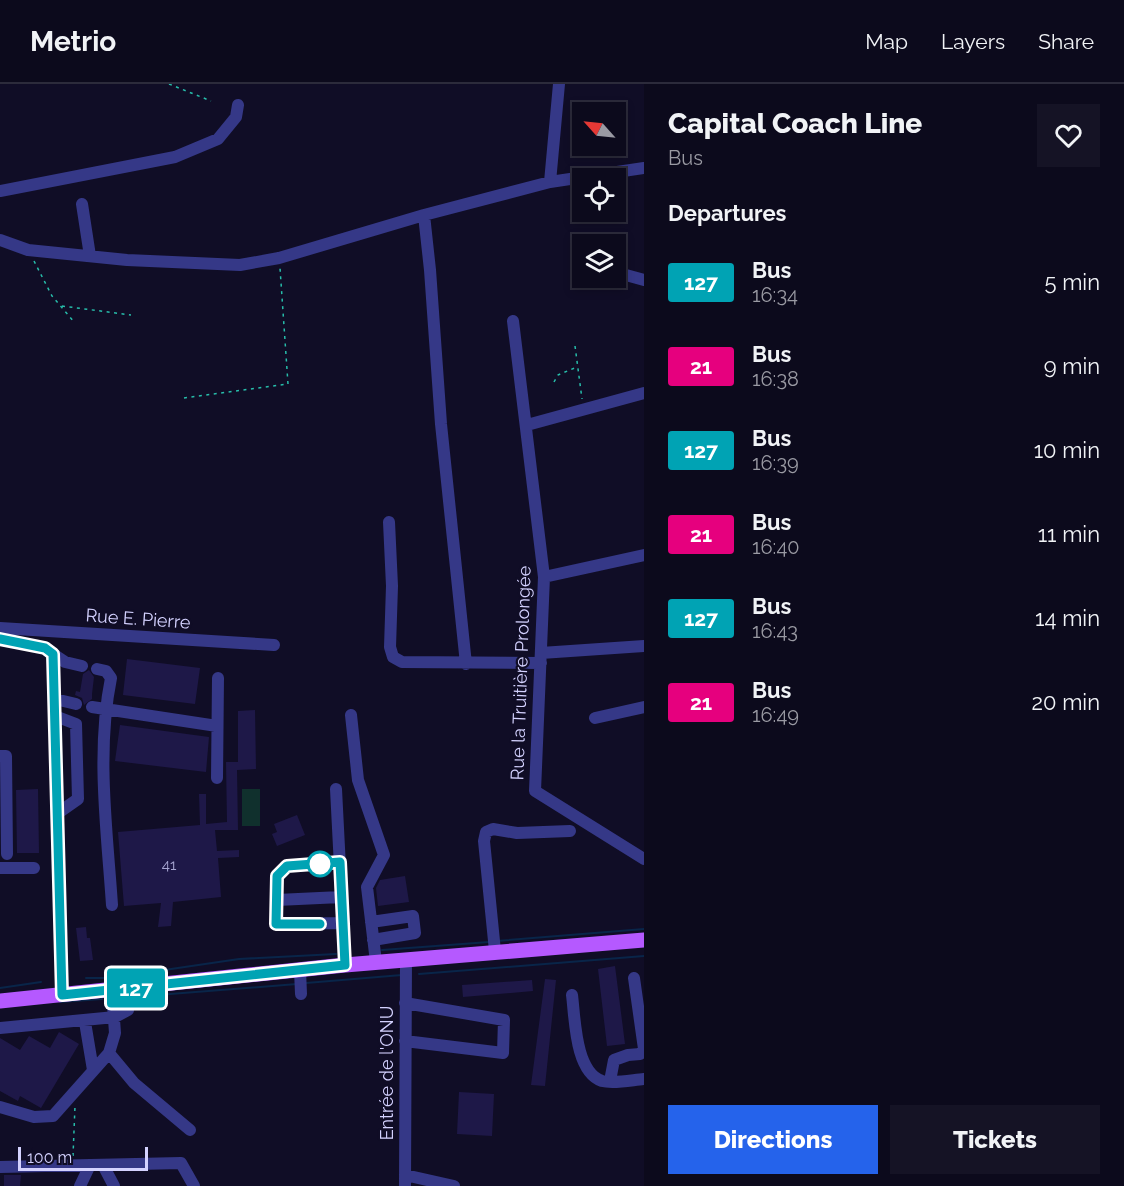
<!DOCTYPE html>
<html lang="en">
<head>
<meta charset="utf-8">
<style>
  body { margin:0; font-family:Raleway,sans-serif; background:#151325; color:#f1f3f6; height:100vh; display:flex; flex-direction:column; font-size:22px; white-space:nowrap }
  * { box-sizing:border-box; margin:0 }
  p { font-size:20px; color:#9a9aa3 }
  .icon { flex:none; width:33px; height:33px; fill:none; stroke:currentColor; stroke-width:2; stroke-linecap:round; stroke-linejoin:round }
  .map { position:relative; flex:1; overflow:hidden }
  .side { display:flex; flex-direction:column; background:#0c0a1c; width:480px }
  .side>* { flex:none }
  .badge { padding:0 12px; border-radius:4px; font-size:21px; line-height:39px }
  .needle { width:39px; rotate:297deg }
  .fabs { position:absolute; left:572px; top:18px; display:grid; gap:12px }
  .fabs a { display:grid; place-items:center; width:54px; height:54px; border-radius:0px; background:#0c0a1c; box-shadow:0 3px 9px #0003,0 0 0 2px #2c2b3b; font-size:30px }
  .scale { position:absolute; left:18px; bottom:15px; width:130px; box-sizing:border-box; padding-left:6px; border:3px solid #d4d2ff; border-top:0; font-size:16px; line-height:21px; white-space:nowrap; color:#d4d2ff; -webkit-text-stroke:4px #100d26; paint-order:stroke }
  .map>.badge { position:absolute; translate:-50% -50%; box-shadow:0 0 0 3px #fff }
  h2 { padding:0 24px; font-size:22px; line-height:54px }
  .round { display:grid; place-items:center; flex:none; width:63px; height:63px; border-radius:0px; background:#151325 }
  .head { display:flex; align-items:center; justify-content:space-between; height:102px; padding:0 24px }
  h1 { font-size:28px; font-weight:800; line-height:45px }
  .button { display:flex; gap:12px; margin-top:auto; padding:12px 24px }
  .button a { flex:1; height:69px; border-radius:0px; background:#2563eb; color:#fff; font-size:24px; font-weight:800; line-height:69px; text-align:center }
  .button a+a { background:#151325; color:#f1f3f6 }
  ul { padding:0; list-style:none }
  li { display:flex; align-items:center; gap:18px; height:84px; padding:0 24px }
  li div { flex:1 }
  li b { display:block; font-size:22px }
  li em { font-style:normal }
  li .badge { min-width:66px; font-weight:700; text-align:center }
  header { display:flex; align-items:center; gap:36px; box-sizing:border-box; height:84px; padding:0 30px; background:#0c0a1c; border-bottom:2px solid #2c2b3b }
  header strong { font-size:28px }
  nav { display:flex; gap:33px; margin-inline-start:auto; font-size:21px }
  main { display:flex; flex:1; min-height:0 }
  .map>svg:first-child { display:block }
  .green { fill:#10302d }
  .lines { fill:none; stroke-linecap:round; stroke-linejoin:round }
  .stream { stroke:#092549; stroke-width:2 }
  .building { fill:#1e1848 }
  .path { stroke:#27bdaa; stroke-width:1.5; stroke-dasharray:3 4.5; stroke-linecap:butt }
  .minor { stroke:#353887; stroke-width:12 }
  .major { stroke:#b559ff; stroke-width:15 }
  .line-casing { stroke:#fff; stroke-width:14 }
  .line { stroke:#00a3b4; stroke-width:9 }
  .stop-dot { fill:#fff; stroke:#00a3b4; stroke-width:3 }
  .labels { text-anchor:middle; stroke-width:4.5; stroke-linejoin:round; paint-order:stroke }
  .number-label { font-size:15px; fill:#a6a4d1 }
  .street-label { font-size:18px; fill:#d4d2ff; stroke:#100d26 }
</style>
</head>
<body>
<header>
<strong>Metrio</strong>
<nav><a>Map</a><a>Layers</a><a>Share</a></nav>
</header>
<main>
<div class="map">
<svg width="644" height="1102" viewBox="0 0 644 1102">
  <rect width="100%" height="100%" fill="#100d26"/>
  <path class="green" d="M242 705H260V742H242Z"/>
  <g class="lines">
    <path class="stream" d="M497 857 644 845
      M382 866 489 858
      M419 890 644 872
      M86 894H110L239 875 336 870
      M306 899 402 891
      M0 904 41 898
      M132 913 297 900
      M60 918 102 915"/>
  </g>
  <path class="building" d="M127 575 200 584 195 620 123 611Z
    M89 586 94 593 92 610V615L84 621 82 614 75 611 76 607 80 608 83 590Z
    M255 626 256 685 237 686 238 746H215L217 767 239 766V773L218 774 221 813 173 818 171 842 158 843 161 819 124 822 118 748 200 741 199 710H206V740L227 738 226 678H238V627Z
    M120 641 209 653 206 688 115 677Z
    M38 705 39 769H17L16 706Z
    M297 731 305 751 277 762 272 750 277 748 274 740Z
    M405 792 409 818 378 822 376 804 380 796Z
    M86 843 87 854H90L93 876 80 877 76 844Z
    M615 882 625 960 607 962 598 885Z
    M545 895 556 896 545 1002 531 1001Z
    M532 896 533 907 463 913 462 901Z
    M59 948 79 960 41 1024 20 1012 18 1017 0 1007V954L20 966 29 952 50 964Z
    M459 1008 494 1010 492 1052 457 1050Z
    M4 1091H21L20 1102H4Z"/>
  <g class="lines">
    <path class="path" d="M169 0 211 17
      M34 177 52 212 75 239
      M62 222 131 231
      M575 262 582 315
      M554 298 558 291 577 283
      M184 314 288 300 280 184
      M73 1072 75 1022"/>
    <path class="minor" d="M550 98 559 0
      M0 107 175 73 218 55 236 33 238 21
      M82 120 90 172
      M424 131 430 186 441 340 466 580
      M0 156 28 166 127 176 240 181 279 174 424 131 550 98 644 84
      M615 188 644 196
      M513 237 544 493 535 707 644 775
      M527 341 644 309
      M389 438 392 502 390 563 393 573 402 578 541 579
      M544 493 644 471
      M0 544 274 561
      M0 555 45 564 53 570 62 911
      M541 569 644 562
      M53 570 65 578 82 582
      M97 585 106 587 111 594C96 668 107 746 112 821
      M55 615 76 620
      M92 623 217 642
      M351 631 358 696 384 771 367 803 376 878
      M55 632 76 640 78 715 58 729
      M595 634 644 623
      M0 672H6L7 770
      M217 694 218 594
      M336 705 345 881
      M340 778 287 782 277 792 276 840 343 839
      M0 784H34
      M277 816 341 813
      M371 838 413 832 415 849 373 856
      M495 867 484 757 486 748 493 745 517 749 570 747
      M300 886 301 910
      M112 907 115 949 109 969 134 999 190 1046
      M572 911C575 934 575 988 602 997 614 1000 632 996 644 995
      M85 938 93 986
      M0 944 115 933 128 926 127 905
      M405 957 503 969 504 936 405 919
      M610 997 614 976 628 971 640 970 644 965 634 894
      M0 1023 34 1033 53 1032 109 969
      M103 1081 114 1102
      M0 1083 181 1079 194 1102
      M405 1091 454 1102
      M80 1102 90 1081
      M405 1102 406 875"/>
    <path class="major" d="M0 917 345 881 644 856"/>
  </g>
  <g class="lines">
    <g class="line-casing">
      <path id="line" d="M0 555 45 564 53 570 62 911 345 881 340 778 287 782 277 792 276 840H320"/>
    </g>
    <use href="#line" class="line"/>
  </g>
  <circle class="stop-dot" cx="320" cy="780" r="12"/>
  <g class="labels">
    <g class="number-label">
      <text x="169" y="786">41</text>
    </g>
    <g class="street-label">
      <text transform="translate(138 535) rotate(4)" y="6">Rue E. Pierre</text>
      <text transform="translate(521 589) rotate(-88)" y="6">Rue la Truitière Prolongée</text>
      <text transform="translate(387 989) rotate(-90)" y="6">Entrée de l'ONU</text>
    </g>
  </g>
</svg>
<div class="fabs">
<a><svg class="needle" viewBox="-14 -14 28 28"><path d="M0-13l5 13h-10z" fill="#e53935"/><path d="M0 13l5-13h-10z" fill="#9a9aa3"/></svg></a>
<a><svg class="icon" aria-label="locate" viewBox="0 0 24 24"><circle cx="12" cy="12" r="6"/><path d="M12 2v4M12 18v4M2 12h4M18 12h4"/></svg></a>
<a><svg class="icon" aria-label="layers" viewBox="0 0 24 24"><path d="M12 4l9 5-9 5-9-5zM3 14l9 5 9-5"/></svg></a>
</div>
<div class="scale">100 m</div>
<b class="badge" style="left:136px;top:904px;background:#00a3b4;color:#fff">127</b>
</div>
<section class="side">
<div class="head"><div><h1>Capital Coach Line</h1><p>Bus</p></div><a class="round"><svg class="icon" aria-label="heart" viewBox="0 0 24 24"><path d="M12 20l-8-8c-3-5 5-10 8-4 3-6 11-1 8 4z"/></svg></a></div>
<h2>Departures</h2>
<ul>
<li><span class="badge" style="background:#00a3b4;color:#fff">127</span><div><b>Bus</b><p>16:34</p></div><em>5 min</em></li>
<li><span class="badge" style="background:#e6007e;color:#fff">21</span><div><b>Bus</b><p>16:38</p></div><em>9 min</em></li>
<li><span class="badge" style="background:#00a3b4;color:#fff">127</span><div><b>Bus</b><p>16:39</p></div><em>10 min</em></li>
<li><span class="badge" style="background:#e6007e;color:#fff">21</span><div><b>Bus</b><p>16:40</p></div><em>11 min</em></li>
<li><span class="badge" style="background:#00a3b4;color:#fff">127</span><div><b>Bus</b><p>16:43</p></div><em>14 min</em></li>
<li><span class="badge" style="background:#e6007e;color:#fff">21</span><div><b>Bus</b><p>16:49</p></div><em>20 min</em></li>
</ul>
<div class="button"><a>Directions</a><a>Tickets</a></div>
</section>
</main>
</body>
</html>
